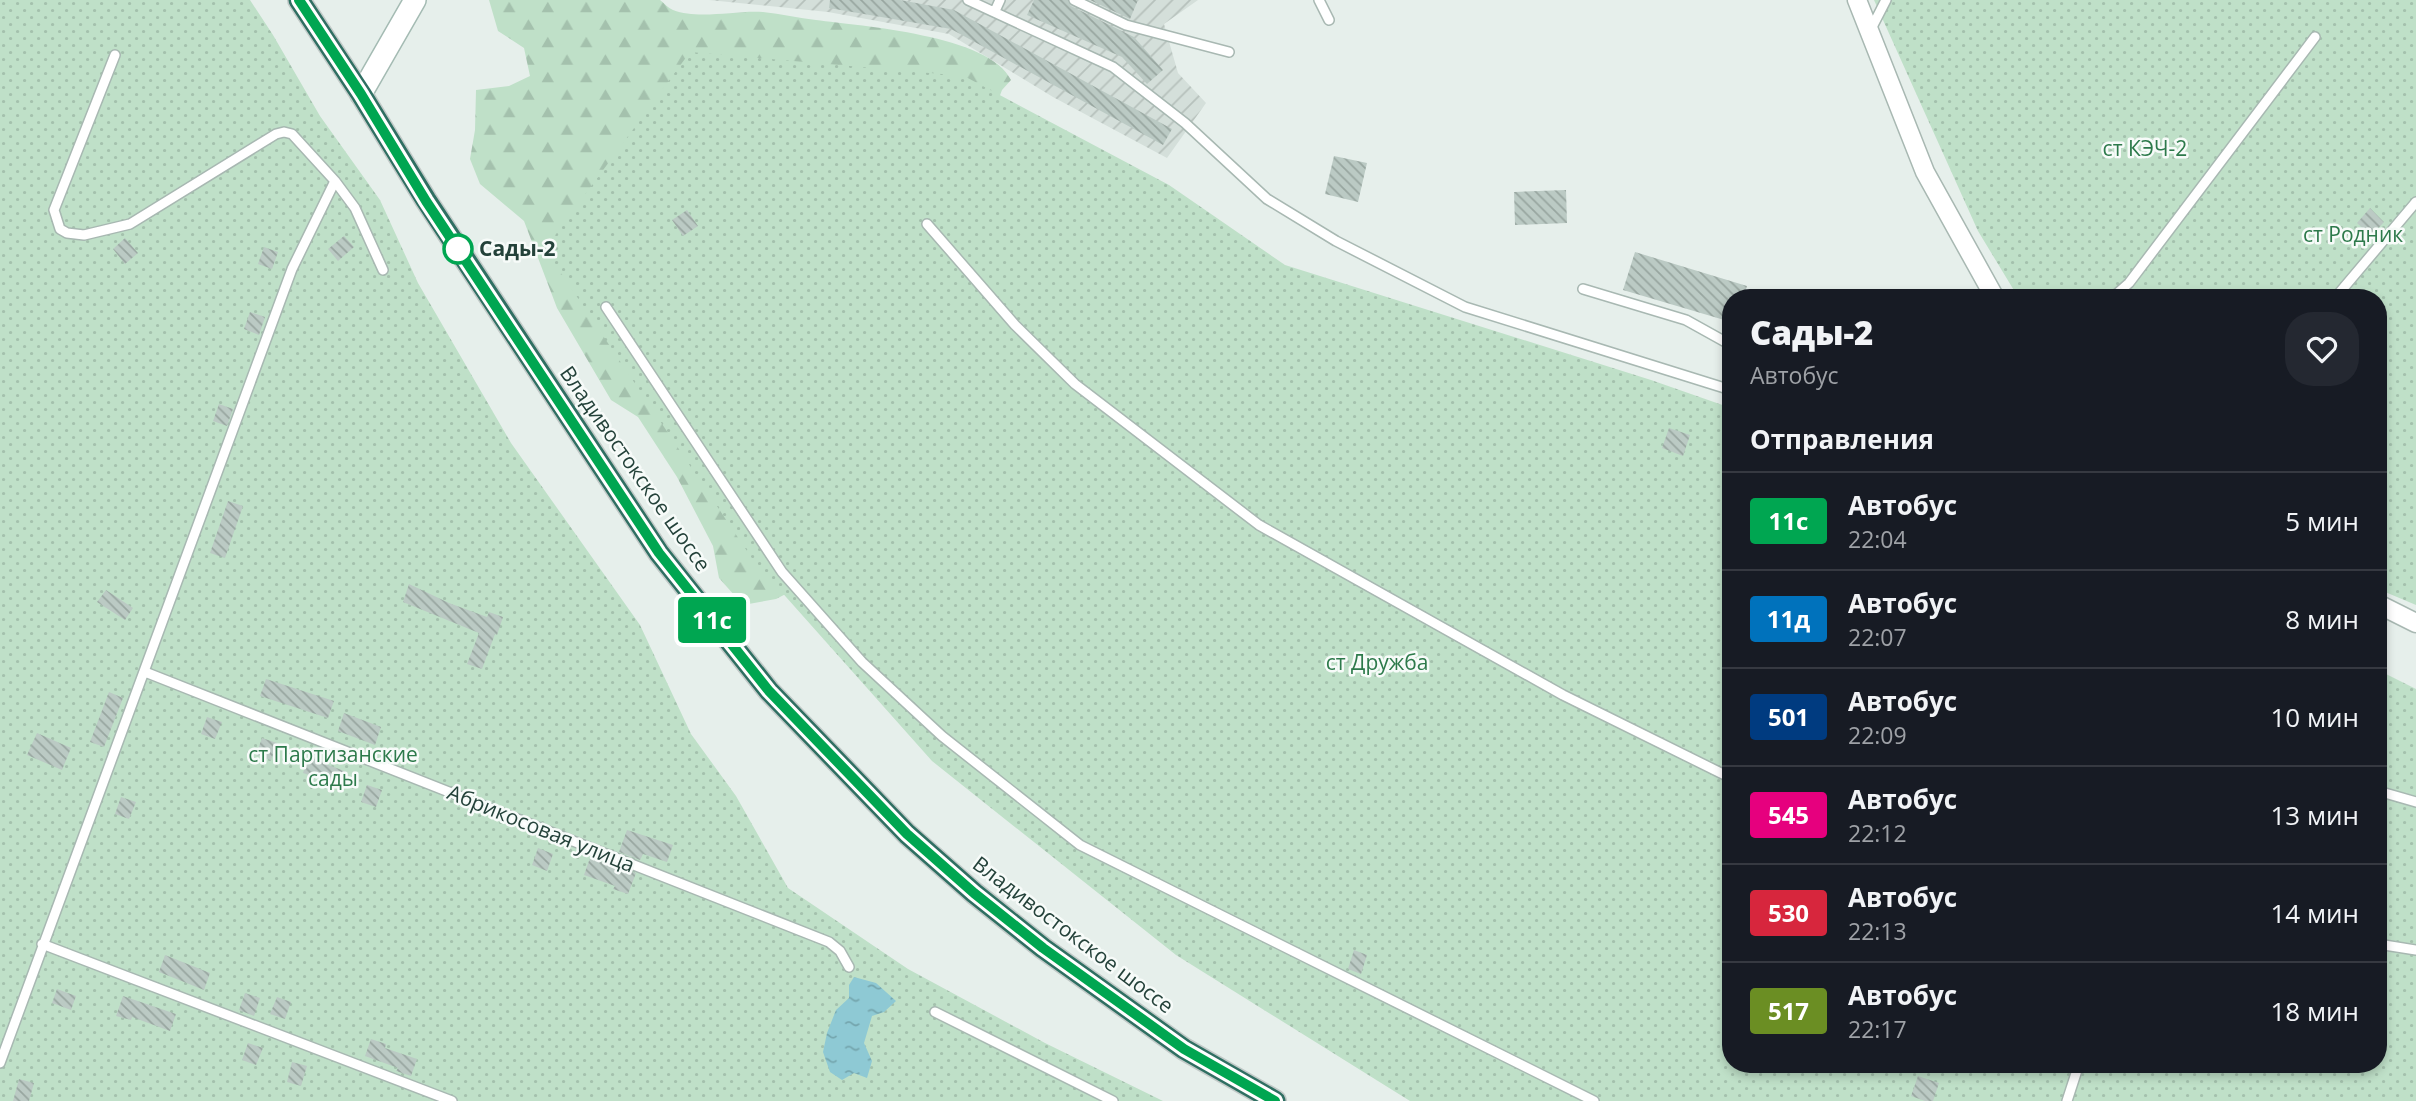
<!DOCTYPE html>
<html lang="ru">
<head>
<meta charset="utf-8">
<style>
  body { margin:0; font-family:"Open Sans",sans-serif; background:#242831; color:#f1f3f6; height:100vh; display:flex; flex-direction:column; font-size:26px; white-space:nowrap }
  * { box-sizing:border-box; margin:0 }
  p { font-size:23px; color:#9ea1a6 }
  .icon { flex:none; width:38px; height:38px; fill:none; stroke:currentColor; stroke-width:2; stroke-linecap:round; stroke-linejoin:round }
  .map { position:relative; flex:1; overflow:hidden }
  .side { position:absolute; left:1722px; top:289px; width:665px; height:784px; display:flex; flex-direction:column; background:#171b24; border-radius:28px; box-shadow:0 4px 10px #0003 }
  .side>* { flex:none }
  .badge { padding:0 14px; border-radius:5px; font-size:24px; line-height:46px }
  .map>.badge { position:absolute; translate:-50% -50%; box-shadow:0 0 0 4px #fff }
  h2 { padding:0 28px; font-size:26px; line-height:63px }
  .round { display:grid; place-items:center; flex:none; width:74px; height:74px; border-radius:28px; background:#242831 }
  .overview { display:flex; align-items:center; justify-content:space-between; height:119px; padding:0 28px }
  h1 { font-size:33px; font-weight:800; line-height:52px }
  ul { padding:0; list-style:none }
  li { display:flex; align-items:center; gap:21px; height:98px; padding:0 28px; border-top:2px solid #363941 }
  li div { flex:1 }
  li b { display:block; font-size:26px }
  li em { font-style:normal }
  li .badge { min-width:77px; font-weight:700; text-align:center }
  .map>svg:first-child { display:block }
  .industrial { fill:url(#industrial-furrows) }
  .forest { fill:url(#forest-firs) }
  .garden { fill:url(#garden-dots) }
  .water { fill:url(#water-ripples) }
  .building { fill:url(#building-back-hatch) }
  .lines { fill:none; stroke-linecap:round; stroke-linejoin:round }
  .lane-casing { stroke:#a8b8b2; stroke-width:12 }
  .street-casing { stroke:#a8b8b2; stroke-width:21 }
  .secondary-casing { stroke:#a4bbb3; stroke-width:24 }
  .highway-casing { stroke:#c2cac8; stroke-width:24 }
  .lane { stroke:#fff; stroke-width:9 }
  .street { stroke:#fff; stroke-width:18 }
  .secondary { stroke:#fff; stroke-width:21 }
  .highway { stroke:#2f6f62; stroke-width:21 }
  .line-casing { stroke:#fff; stroke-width:16 }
  .line { stroke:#00a651; stroke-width:10 }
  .stop-dot { fill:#fff; stroke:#00a651; stroke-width:3.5 }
  .labels { text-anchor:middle; stroke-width:5; stroke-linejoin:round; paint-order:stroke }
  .park-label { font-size:21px; fill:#2d7a4b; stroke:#f7fbf9 }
  .stop-label { font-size:21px; font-weight:bold; fill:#24423a; stroke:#f7fbf9; text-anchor:start }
  .street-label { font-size:21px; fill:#24423a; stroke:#f7fbf9 }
</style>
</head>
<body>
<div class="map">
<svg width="2416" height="1101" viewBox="0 0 2416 1101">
  <defs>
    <pattern id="industrial-furrows" width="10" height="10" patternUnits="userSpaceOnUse" patternTransform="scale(1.75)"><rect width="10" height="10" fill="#d4dfda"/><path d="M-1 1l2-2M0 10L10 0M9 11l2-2" fill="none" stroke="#b6c1bc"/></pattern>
    <pattern id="forest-firs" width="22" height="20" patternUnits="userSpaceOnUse" patternTransform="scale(1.75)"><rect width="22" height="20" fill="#bfe0c8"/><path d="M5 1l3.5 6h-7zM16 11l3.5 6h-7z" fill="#a4c1ad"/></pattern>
    <pattern id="garden-dots" width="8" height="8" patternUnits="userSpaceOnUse" patternTransform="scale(1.75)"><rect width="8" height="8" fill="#bfe0c8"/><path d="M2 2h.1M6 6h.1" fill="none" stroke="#a4c1ad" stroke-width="1.8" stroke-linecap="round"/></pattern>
    <pattern id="water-ripples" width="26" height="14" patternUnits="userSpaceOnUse" patternTransform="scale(1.75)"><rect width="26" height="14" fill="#8ec9d4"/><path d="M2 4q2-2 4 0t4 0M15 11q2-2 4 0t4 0" fill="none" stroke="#74a5ad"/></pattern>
    <pattern id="building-back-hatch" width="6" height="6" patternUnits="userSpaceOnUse" patternTransform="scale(1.75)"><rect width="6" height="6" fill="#bbcac4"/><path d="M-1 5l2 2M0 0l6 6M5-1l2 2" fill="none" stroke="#98a6a0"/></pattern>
  </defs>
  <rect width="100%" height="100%" fill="#e6efeb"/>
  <path class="industrial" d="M709 0H1198L1164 24 1178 73 1206 103 1167 158 1053 97 949 34 828 12Z"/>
  <path class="forest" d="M489 0H660C664 3 668 8 673 10 699 20 736 10 763 12 781 14 799 18 816 20 861 26 990 35 1011 80L1002 90 821 576 776 599 743 605 719 578 713 546 677 477 638 417 611 400 557 308 524 221 480 184 470 159 475 130 476 90 509 86 530 76 524 48 498 31Z"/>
  <path class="garden" d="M0 0H250L273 35 320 116 380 200 418 283 511 443 640 625 691 734 736 796 788 888 908 969 1045 1043 1163 1101H0Z
    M1874 0H2416V605L2378 589V298L2018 297 1978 231Z
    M690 52 964 76 1169 185 1285 265 1651 380 1731 408V1064H2378V670L2416 689V1101H1410L1176 955 932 761 753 560 545 249Z"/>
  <path class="water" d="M854 977 876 983 896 1001 884 1012 872 1016 864 1043 872 1061 867 1078 854 1073 842 1080 830 1072 823 1052 827 1033 836 1010 849 998V985Z"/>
  <path class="building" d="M830 0H900L954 10 1172 129 1163 145 951 29 829 8Z
    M1034 0H1067L1071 6 1134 37 1163 70 1147 84 1122 57 1027 15Z
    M1090 0H1138L1130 19Z
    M1334 156 1367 163 1358 202 1325 194Z
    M1566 190 1567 223 1515 225 1514 192Z
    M2370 208 2384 222 2371 236 2357 223Z
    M687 210 698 226 683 236 672 220Z
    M344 236 354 247 338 261 328 249Z
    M125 238 138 253 125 264 113 249Z
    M264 247 278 252 272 269 258 264Z
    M1635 252 1747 286 1743 298H1731V322L1623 290Z
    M250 312 265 317 259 335 244 329Z
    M219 404 233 409 227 426 213 421Z
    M1669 428 1690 435 1683 456 1662 448Z
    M228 501 243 506 225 558 210 553Z
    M409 584 449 603 487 617 489 612 503 617 497 635 495 634 482 669 467 664 479 633 403 602Z
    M106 590 133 608 125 620 97 602Z
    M266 679 334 701 328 718 260 696Z
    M109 692 123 698 104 747 90 742Z
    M344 713 381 727 375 745 338 731Z
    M207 717 222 722 215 739 201 734Z
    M37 733 71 748 62 770 27 755Z
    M262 738 277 743 271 760 256 755Z
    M309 755 324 761 323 763 347 772 341 789 326 784 327 781 303 773Z
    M367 785 382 790 376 807 361 802Z
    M121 797 136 802 129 819 115 814Z
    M627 830 673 845 667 862 643 854 640 860 619 852Z
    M538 848 553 854 547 871 532 865Z
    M590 858 636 873 628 894 613 889 615 886 584 875Z
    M1354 950 1367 955 1361 974 1348 969Z
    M165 955 210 973 204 990 159 972Z
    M57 989 76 996 71 1010 52 1003Z
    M245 993 260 998 254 1016 239 1010Z
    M123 996 176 1014 170 1031 132 1017 131 1020 116 1016Z
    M277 997 291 1002 285 1019 270 1014Z
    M371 1039 386 1044 385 1048 417 1059 411 1076 396 1071 398 1068 365 1056Z
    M248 1043 263 1048 256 1065 242 1060Z
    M292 1062 307 1066 301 1086 287 1082Z
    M1918 1076 1939 1083 1933 1101H1925L1911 1096Z
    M19 1079 34 1083 29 1101H13Z"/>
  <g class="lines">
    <g class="lane-casing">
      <path id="lane" d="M968 0 1113 67 1185 123 1267 199 1336 241 1465 307 1731 390
        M1074 0 1126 25 1229 52
        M1319 0 1329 20
        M995 11 1000 0
        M1870 31 1886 0
        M115 55 54 210 60 229 67 233 84 235 130 224 276 134 284 132 292 134 335 181 355 208 383 270
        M927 224 1015 325 1075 384 1259 525 1563 695 1731 778
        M1583 289 1686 320 1731 345
        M2112 298 2129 283 2315 37
        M2335 298 2416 202
        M606 307 782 572 862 662 942 736 1080 845 1594 1101
        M145 672 829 942 840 951 849 967
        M2378 791 2416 802
        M42 944 452 1101
        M2378 944 2416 950
        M935 1012 1113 1101
        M0 1063 292 269 335 181
        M2067 1101 2079 1064"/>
    </g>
    <g class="street-casing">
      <path id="street" d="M1857 0 1925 172 1995 298
        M2378 604 2416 623"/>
    </g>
    <g class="secondary-casing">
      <path id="secondary" d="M361 94 415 0"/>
    </g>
    <g class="highway-casing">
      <path id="highway" d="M299 0 361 94 426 200 659 553 769 691 907 834 974 893 1043 948 1184 1049 1275 1101"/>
    </g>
    <use href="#lane" class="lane"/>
    <use href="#street" class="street"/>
    <use href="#secondary" class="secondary"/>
    <use href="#highway" class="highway"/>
  </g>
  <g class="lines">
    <g class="line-casing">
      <path id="line" d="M299 0 361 94 426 201 659 553 769 691 907 834 974 893 1043 948 1184 1049 1275 1101"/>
    </g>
    <use href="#line" class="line"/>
  </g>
  <circle class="stop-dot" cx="458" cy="249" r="14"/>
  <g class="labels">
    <g class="park-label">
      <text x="2145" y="156">ст КЭЧ-2</text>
      <text x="2353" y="242">ст Родник</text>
      <text x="1377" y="670">ст Дружба</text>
      <text x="333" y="762">ст Партизанские<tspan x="333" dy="24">сады</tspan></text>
    </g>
    <g class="stop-label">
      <text x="479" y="256">Сады-2</text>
    </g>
    <g class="street-label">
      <text transform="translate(635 469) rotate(55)" y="7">Владивостокское шоссе</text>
      <text transform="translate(541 829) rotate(22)" y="7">Абрикосовая улица</text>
      <text transform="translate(1073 935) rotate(37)" y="7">Владивостокское шоссе</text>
    </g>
  </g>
</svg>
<b class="badge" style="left:712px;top:620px;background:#00a651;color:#fff">11с</b>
<section class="side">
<div class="overview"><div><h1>Сады-2</h1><p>Автобус</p></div><a class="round"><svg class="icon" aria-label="heart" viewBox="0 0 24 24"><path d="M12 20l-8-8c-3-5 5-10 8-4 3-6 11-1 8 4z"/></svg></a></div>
<h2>Отправления</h2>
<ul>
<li><span class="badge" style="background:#00a651;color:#fff">11с</span><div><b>Автобус</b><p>22:04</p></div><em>5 мин</em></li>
<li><span class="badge" style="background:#0072bc;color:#fff">11д</span><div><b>Автобус</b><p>22:07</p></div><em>8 мин</em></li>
<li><span class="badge" style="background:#003b80;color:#fff">501</span><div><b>Автобус</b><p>22:09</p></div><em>10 мин</em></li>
<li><span class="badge" style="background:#e6007e;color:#fff">545</span><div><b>Автобус</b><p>22:12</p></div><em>13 мин</em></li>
<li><span class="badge" style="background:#d7263d;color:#fff">530</span><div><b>Автобус</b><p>22:13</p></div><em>14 мин</em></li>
<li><span class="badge" style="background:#6b8e23;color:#fff">517</span><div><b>Автобус</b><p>22:17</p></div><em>18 мин</em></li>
</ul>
</section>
</div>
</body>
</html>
